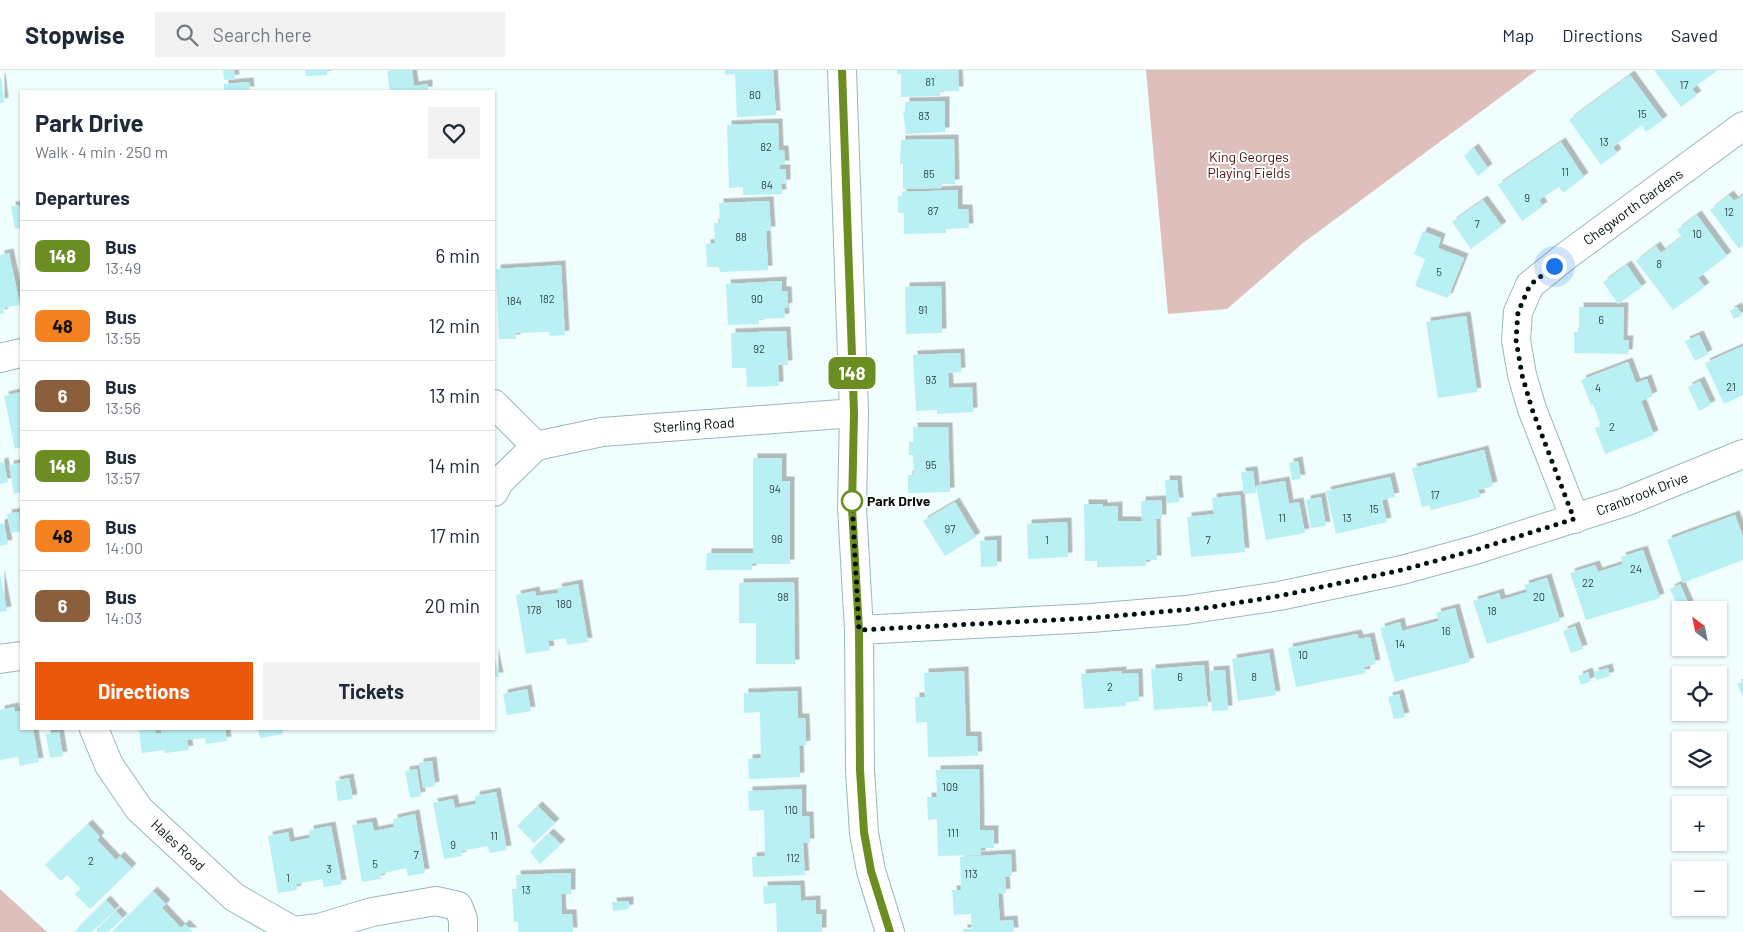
<!DOCTYPE html>
<html lang="en">
<head>
<meta charset="utf-8">
<style>
  body { margin:0; font-family:Barlow,sans-serif; background:#f2f2f3; color:#1f2937; height:100vh; display:flex; flex-direction:column; font-size:19px; white-space:nowrap }
  * { box-sizing:border-box; margin:0 }
  p { font-size:16px; color:#747a83 }
  .icon { flex:none; width:28px; height:28px; fill:none; stroke:currentColor; stroke-width:2; stroke-linecap:round; stroke-linejoin:round }
  .map { position:relative; flex:1; overflow:hidden }
  .details { position:absolute; left:20px; top:20px; width:475px; height:640px; display:flex; flex-direction:column; background:#fff; border-radius:0px; box-shadow:0 1px 4px #0004 }
  .details>* { flex:none }
  .badge { padding:0 10px; border-radius:8px; font-size:18px; line-height:32px }
  .needle { width:32px; rotate:328deg }
  .tools { position:absolute; left:1672px; top:531px; display:grid; gap:10px }
  .tools a { display:grid; place-items:center; width:55px; height:55px; border-radius:0px; background:#fff; box-shadow:0 1px 4px #0004; font-size:25px }
  .you { position:absolute; width:25px; height:25px; margin:-12px; border:4px solid #fff; border-radius:50%; background:#1a73e8; box-shadow:0 0 0 8px #1a73e833 }
  .map>.badge { position:absolute; translate:-50% -50%; box-shadow:0 0 0 2px #fff }
  h2 { padding:0 15px; font-size:19px; line-height:45px }
  .round { display:grid; place-items:center; flex:none; width:52px; height:52px; border-radius:0px; background:#f2f2f3 }
  .summary { display:flex; align-items:center; justify-content:space-between; height:85px; padding:0 15px }
  h1 { font-size:24px; font-weight:700; line-height:38px }
  .action { display:flex; gap:10px; margin-top:auto; padding:10px 15px }
  .action a { flex:1; height:58px; border-radius:0px; background:#ea580c; color:#fff; font-size:20px; font-weight:700; line-height:58px; text-align:center }
  .action a+a { background:#f2f2f3; color:#1f2937 }
  ul { padding:0; list-style:none }
  li { display:flex; align-items:center; gap:15px; height:70px; padding:0 15px; border-top:1px solid #e0e1e3 }
  li div { flex:1 }
  li b { display:block; font-size:19px }
  li em { font-style:normal }
  li .badge { min-width:55px; font-weight:700; text-align:center }
  header { display:flex; align-items:center; gap:30px; box-sizing:border-box; height:70px; padding:0 25px; background:#fff; border-bottom:1px solid #e0e1e3 }
  header strong { font-size:24px }
  nav { display:flex; gap:28px; margin-inline-start:auto; font-size:18px }
  .search { width:350px; height:45px; background:#f2f2f3; display:flex; align-items:center; gap:12px; box-sizing:border-box; padding:0 18px; border-radius:0px; color:#747a83; font-size:19px }
  .map>svg:first-child { display:block }
  .green { fill:#debfbb }
  .building { fill:#b9f0f4; filter:url(#shadow) }
  .lines { fill:none; stroke-linecap:round; stroke-linejoin:round }
  .street-casing { stroke:#9ab8ba; stroke-width:30 }
  .street { stroke:#fff; stroke-width:28 }
  .line-casing { stroke:#fff; stroke-width:11 }
  .line { stroke:#6b8e23; stroke-width:8 }
  .walk { stroke:#040f0f; stroke-width:5; stroke-dasharray:0 9 }
  .stop-dot { fill:#fff; stroke:#6b8e23; stroke-width:2.5 }
  .labels { text-anchor:middle; stroke-width:4; stroke-linejoin:round; paint-order:stroke }
  .number-label { font-size:11px; fill:#314748 }
  .park-label { font-size:14px; fill:#4e1513; stroke:#fff }
  .street-label { font-size:14px; fill:#040f0f; stroke:#fff }
  .stop-label { font-size:14px; font-weight:bold; fill:#040f0f; stroke:#fff; text-anchor:start }
</style>
</head>
<body>
<header>
<strong>Stopwise</strong>
<div class="search"><svg class="icon" aria-label="search" viewBox="0 0 24 24"><circle cx="10" cy="10" r="6"/><path d="M15 15l6 6"/></svg>Search here</div>
<nav><a>Map</a><a>Directions</a><a>Saved</a></nav>
</header>
<div class="map">
<svg width="1743" height="862" viewBox="0 0 1743 862">
  <defs>
    <filter id="shadow"><feDropShadow dx="4.5" dy="-4.5" stdDeviation="0" flood-color="#0004"/></filter>
  </defs>
  <rect width="100%" height="100%" fill="#f1fefe"/>
  <path class="green" d="M1146 0H1537L1303 173 1227 239 1168 244Z
    M0 819 47 862H0Z"/>
  <path class="building" d="M223 0H234L235 9 224 10Z
    M305 0H327V5L306 6Z
    M395 0H412L414 16 428 14V21H390L387 1Z
    M725 0H773L776 45 737 47 735 4 725 5Z
    M897 0H958L959 21H940V26L901 27V4H897Z
    M1654 0H1718L1692 19 1697 25 1681 37Z
    M1630 5 1663 50 1646 62 1642 55 1613 77 1617 83 1601 95 1569 50Z
    M1 7 4 32 0 33V8Z
    M249 12 250 21H224V14Z
    M945 31V62L906 64 903 41H905V32Z
    M778 53 779 80H784L785 95H780V99H786V114H781L782 124 743 125V117L729 118 727 55Z
    M954 69 955 114H942V118L903 119V94H900L901 70Z
    M1561 72 1584 107 1563 123 1559 117 1539 130 1543 136 1522 151 1498 115Z
    M1474 78 1488 98 1478 106 1464 86Z
    M958 120V139H968L969 158 946 159V163L904 164V143H898V126H902V122Z
    M1729 125 1734 131 1743 125V176L1739 179 1710 140Z
    M1483 130 1502 156 1471 179 1452 152Z
    M769 131 771 161H766L768 200 720 202 719 197H707L706 174 715 173 714 153H720L719 133Z
    M21 135V158L15 159 11 136Z
    M1697 145 1727 186 1698 208 1705 217 1673 240 1636 191 1656 176 1661 183 1682 167 1677 160Z
    M1423 161 1441 168 1438 178 1464 188 1448 228 1415 216 1425 189 1414 184Z
    M9 183 20 235 3 238 4 243 0 244V185Z
    M561 195 565 265 550 266 549 262 515 263 516 269H499L496 199Z
    M1627 195 1642 217 1618 234 1603 212Z
    M782 211V221H787L788 237 784 238 785 248 759 249V254L728 255 726 214Z
    M941 216 942 263 906 264 905 217Z
    M1579 237H1624L1623 270H1629L1628 284 1574 283V262H1579Z
    M1737 237 1742 245 1734 249 1730 241Z
    M1466 246 1477 322 1438 328 1426 252Z
    M786 261 788 295H778L779 316 747 317 746 298H732L731 263Z
    M1699 265 1708 284 1695 291 1685 271Z
    M1743 276V325L1724 334 1705 293Z
    M960 283 961 302 948 303 949 318 972 317 973 342 937 344V340L916 341 913 285Z
    M1628 292 1636 313 1647 309 1653 326 1641 331 1654 365 1605 384 1595 358 1601 356 1593 334 1591 335 1581 310Z
    M1700 311 1711 335 1699 341 1688 317Z
    M21 322V377L15 379 4 326Z
    M913 357H948L950 422 908 423V405H914L913 385H909V372H914Z
    M1484 380 1493 416 1478 420 1481 427 1431 440 1429 435 1422 437 1412 398Z
    M753 388H782V411H790V494H752V500H706L707 483H753Z
    M1298 391 1301 409 1292 410 1289 393Z
    M4 392 8 412 0 414V393Z
    M21 393V422L14 424 9 395Z
    M1253 401 1256 423 1244 424 1241 402Z
    M1390 407 1395 427 1382 430 1387 452 1336 464 1326 421Z
    M1165 410H1177L1179 432 1167 433Z
    M1285 411 1289 434 1299 432 1305 463 1266 470 1256 416Z
    M1240 425 1245 482 1191 487 1187 447 1214 444 1212 428Z
    M1321 427 1326 456 1311 458 1306 430Z
    M1162 430V449H1156L1157 490H1146V496L1097 497V491H1085L1084 434H1103V437L1118 436V451H1142L1141 431Z
    M955 432 976 467 945 486 923 451Z
    M19 442 21 461 11 463 7 444Z
    M1735 445 1743 467V490L1683 513 1667 470Z
    M1067 452 1068 487 1028 489 1027 454Z
    M4 453 8 474 0 476V454Z
    M997 470V496L981 497 980 471Z
    M1643 480 1660 528 1586 550 1570 503 1595 495 1598 502 1623 494 1621 487Z
    M0 504 7 541 0 542Z
    M1547 508 1560 551 1487 574 1473 531 1499 523 1501 530 1527 522 1524 515Z
    M794 512 795 594H756V553H739V513Z
    M578 514 588 572 567 575 566 568 548 571 550 580 526 584 516 525 535 521 536 526 558 523 557 518Z
    M1680 514 1689 535 1679 540 1670 519Z
    M1455 538 1470 592 1395 612 1380 558 1400 552 1402 561 1439 551 1436 543Z
    M1575 556 1583 579 1571 583 1563 561Z
    M1357 564 1359 569 1370 567 1376 594 1364 597 1366 603 1296 617 1288 578Z
    M494 583 499 607H494Z
    M1269 583 1276 625 1238 631 1232 589Z
    M1204 595 1208 636 1154 640 1151 599Z
    M1608 598 1610 606 1596 610 1594 602Z
    M1225 600 1228 640 1212 641 1209 601Z
    M964 601 966 666H977L978 686 928 687 927 652 916 653 915 627H925L924 603Z
    M1122 601V604L1138 603 1139 631 1126 632V636L1084 639 1081 604Z
    M1588 602 1591 611 1581 615 1578 606Z
    M1743 611V627L1737 614Z
    M527 619 531 641 507 645 503 624Z
    M797 621 798 648H805L806 675 799 676 800 707 749 709 748 689 761 688 760 642 744 643V623Z
    M1399 624 1405 647 1394 649 1388 627Z
    M14 637 15 642 21 641V659H33L39 692 20 696 18 687 0 690V640Z
    M139 659H155L156 664 161 663V659H225L227 671 206 674 205 668 187 670 189 680 165 683 164 680 142 683Z
    M258 659H282L283 664 260 668Z
    M59 662 63 686 50 688 46 664Z
    M432 691 435 716 423 718 419 693Z
    M417 699 421 726 410 728 405 701Z
    M979 699 980 760H994V778H981V785L938 786 937 749 928 750 927 727H937L936 700Z
    M349 708 353 729 338 731 335 711Z
    M802 719V746H809L810 773H803L805 805 753 807 752 787 765 786 764 740 749 741 748 721Z
    M496 722 507 780 489 783 488 776 461 781 462 786 444 789 433 733 453 729 455 738 476 734 475 726Z
    M538 736 555 753 534 773 517 756Z
    M415 744 425 803 408 806 406 798 380 804 381 809 362 812 352 755 372 752 374 761 394 757 393 749Z
    M88 754 100 767 97 770 116 790 120 786 132 798 90 839 75 824 81 819 67 805 61 811 45 795Z
    M331 756 342 814 324 817 322 809 296 814 297 820 278 823 268 766 288 762 290 772 310 768 309 760Z
    M549 763 561 774 540 794 530 782Z
    M1011 784 1012 806 1005 807 1006 823 998 824 1000 851 1013 850 1014 862H963V859H972L971 844 954 845 952 820H961L960 787Z
    M571 803V824H561L562 844H572L573 862H518V852H514L512 819H517L516 805Z
    M800 815 801 831 816 830V844H822V862H777L776 833 764 834 763 816Z
    M153 821 166 834 162 838 181 858 185 854 193 862H112Z
    M106 830 115 840 92 862H74Z
    M629 831V839L613 841 612 832Z
    M116 841 123 848 108 862H98L96 860Z"/>
  <g class="lines">
    <g class="street-casing">
      <path id="street" d="M842 0 854 343 852 438 859 560 860 700 864 763 871 801 890 862
        M0 288 21 283
        M494 334 536 376 602 362 854 343
        M494 422 499 412 536 376
        M1575 449 1532 339 1522 305 1516 270 1518 242 1530 215 1566 186 1743 56
        M859 560 1091 548 1186 540 1279 526 1402 500 1475 480 1625 432 1743 384
        M0 589 21 586
        M94 659 109 695 139 739 234 827 295 862
        M294 861 319 858 372 842 436 831 458 836 463 849V862"/>
    </g>
    <use href="#street" class="street"/>
  </g>
  <g class="lines">
    <g class="line-casing">
      <path id="line" d="M842 0 854 343 852 438 859 560 860 700 864 762 871 801 890 862"/>
    </g>
    <use href="#line" class="line"/>
    <path class="walk" d="M852 431 859 560 1091 548 1205 538 1279 526 1402 500 1475 480 1574 449 1532 339 1522 305 1516 270 1518 242 1530 215 1554 196"/>
  </g>
  <circle class="stop-dot" cx="852" cy="431" r="10"/>
  <g class="labels">
    <g class="number-label">
      <text x="930" y="16">81</text>
      <text x="1684" y="19">17</text>
      <text x="755" y="29">80</text>
      <text x="1642" y="48">15</text>
      <text x="924" y="50">83</text>
      <text x="1604" y="76">13</text>
      <text x="766" y="81">82</text>
      <text x="1565" y="106">11</text>
      <text x="929" y="108">85</text>
      <text x="767" y="119">84</text>
      <text x="1527" y="132">9</text>
      <text x="933" y="145">87</text>
      <text x="1729" y="146">12</text>
      <text x="1477" y="158">7</text>
      <text x="1697" y="168">10</text>
      <text x="741" y="171">88</text>
      <text x="1659" y="198">8</text>
      <text x="1439" y="206">5</text>
      <text x="547" y="233">182</text>
      <text x="757" y="233">90</text>
      <text x="514" y="235">184</text>
      <text x="923" y="244">91</text>
      <text x="1601" y="254">6</text>
      <text x="759" y="283">92</text>
      <text x="931" y="314">93</text>
      <text x="1731" y="321">21</text>
      <text x="1598" y="322">4</text>
      <text x="1612" y="361">2</text>
      <text x="931" y="399">95</text>
      <text x="775" y="423">94</text>
      <text x="1435" y="429">17</text>
      <text x="1374" y="443">15</text>
      <text x="1282" y="452">11</text>
      <text x="1347" y="452">13</text>
      <text x="950" y="463">97</text>
      <text x="777" y="473">96</text>
      <text x="1047" y="474">1</text>
      <text x="1208" y="474">7</text>
      <text x="1636" y="503">24</text>
      <text x="1588" y="517">22</text>
      <text x="783" y="531">98</text>
      <text x="1539" y="531">20</text>
      <text x="564" y="538">180</text>
      <text x="534" y="544">178</text>
      <text x="1492" y="545">18</text>
      <text x="1446" y="565">16</text>
      <text x="1400" y="578">14</text>
      <text x="1303" y="589">10</text>
      <text x="1180" y="611">6</text>
      <text x="1254" y="611">8</text>
      <text x="1110" y="621">2</text>
      <text x="950" y="721">109</text>
      <text x="791" y="744">110</text>
      <text x="953" y="767">111</text>
      <text x="494" y="770">11</text>
      <text x="453" y="779">9</text>
      <text x="416" y="789">7</text>
      <text x="793" y="792">112</text>
      <text x="91" y="795">2</text>
      <text x="375" y="798">5</text>
      <text x="329" y="803">3</text>
      <text x="971" y="808">113</text>
      <text x="288" y="812">1</text>
      <text x="526" y="824">13</text>
    </g>
    <g class="park-label">
      <text x="1249" y="92">King Georges<tspan x="1249" dy="16">Playing Fields</tspan></text>
    </g>
    <g class="street-label">
      <text transform="translate(1633 137) rotate(-36)" y="5">Chegworth Gardens</text>
      <text transform="translate(694 355) rotate(-4)" y="5">Sterling Road</text>
      <text transform="translate(1642 424) rotate(-21)" y="5">Cranbrook Drive</text>
      <text transform="translate(178 775) rotate(43)" y="5">Hales Road</text>
    </g>
    <g class="stop-label">
      <text x="867" y="436">Park Drive</text>
    </g>
  </g>
</svg>
<div class="tools">
<a><svg class="needle" viewBox="-14 -14 28 28"><path d="M0-13l5 13h-10z" fill="#e53935"/><path d="M0 13l5-13h-10z" fill="#747a83"/></svg></a>
<a><svg class="icon" aria-label="locate" viewBox="0 0 24 24"><circle cx="12" cy="12" r="6"/><path d="M12 2v4M12 18v4M2 12h4M18 12h4"/></svg></a>
<a><svg class="icon" aria-label="layers" viewBox="0 0 24 24"><path d="M12 4l9 5-9 5-9-5zM3 14l9 5 9-5"/></svg></a>
<a>+</a>
<a>−</a>
</div>
<div class="you" style="left:1554px;top:196px"></div>
<b class="badge" style="left:852px;top:303px;background:#6b8e23;color:#fff">148</b>
<section class="details">
<div class="summary"><div><h1>Park Drive</h1><p>Walk · 4 min · 250 m</p></div><a class="round"><svg class="icon" aria-label="heart" viewBox="0 0 24 24"><path d="M12 20l-8-8c-3-5 5-10 8-4 3-6 11-1 8 4z"/></svg></a></div>
<h2>Departures</h2>
<ul>
<li><span class="badge" style="background:#6b8e23;color:#fff">148</span><div><b>Bus</b><p>13:49</p></div><em>6 min</em></li>
<li><span class="badge" style="background:#f58220;color:#111">48</span><div><b>Bus</b><p>13:55</p></div><em>12 min</em></li>
<li><span class="badge" style="background:#8b5e3c;color:#fff">6</span><div><b>Bus</b><p>13:56</p></div><em>13 min</em></li>
<li><span class="badge" style="background:#6b8e23;color:#fff">148</span><div><b>Bus</b><p>13:57</p></div><em>14 min</em></li>
<li><span class="badge" style="background:#f58220;color:#111">48</span><div><b>Bus</b><p>14:00</p></div><em>17 min</em></li>
<li><span class="badge" style="background:#8b5e3c;color:#fff">6</span><div><b>Bus</b><p>14:03</p></div><em>20 min</em></li>
</ul>
<div class="action"><a>Directions</a><a>Tickets</a></div>
</section>
</div>
</body>
</html>
